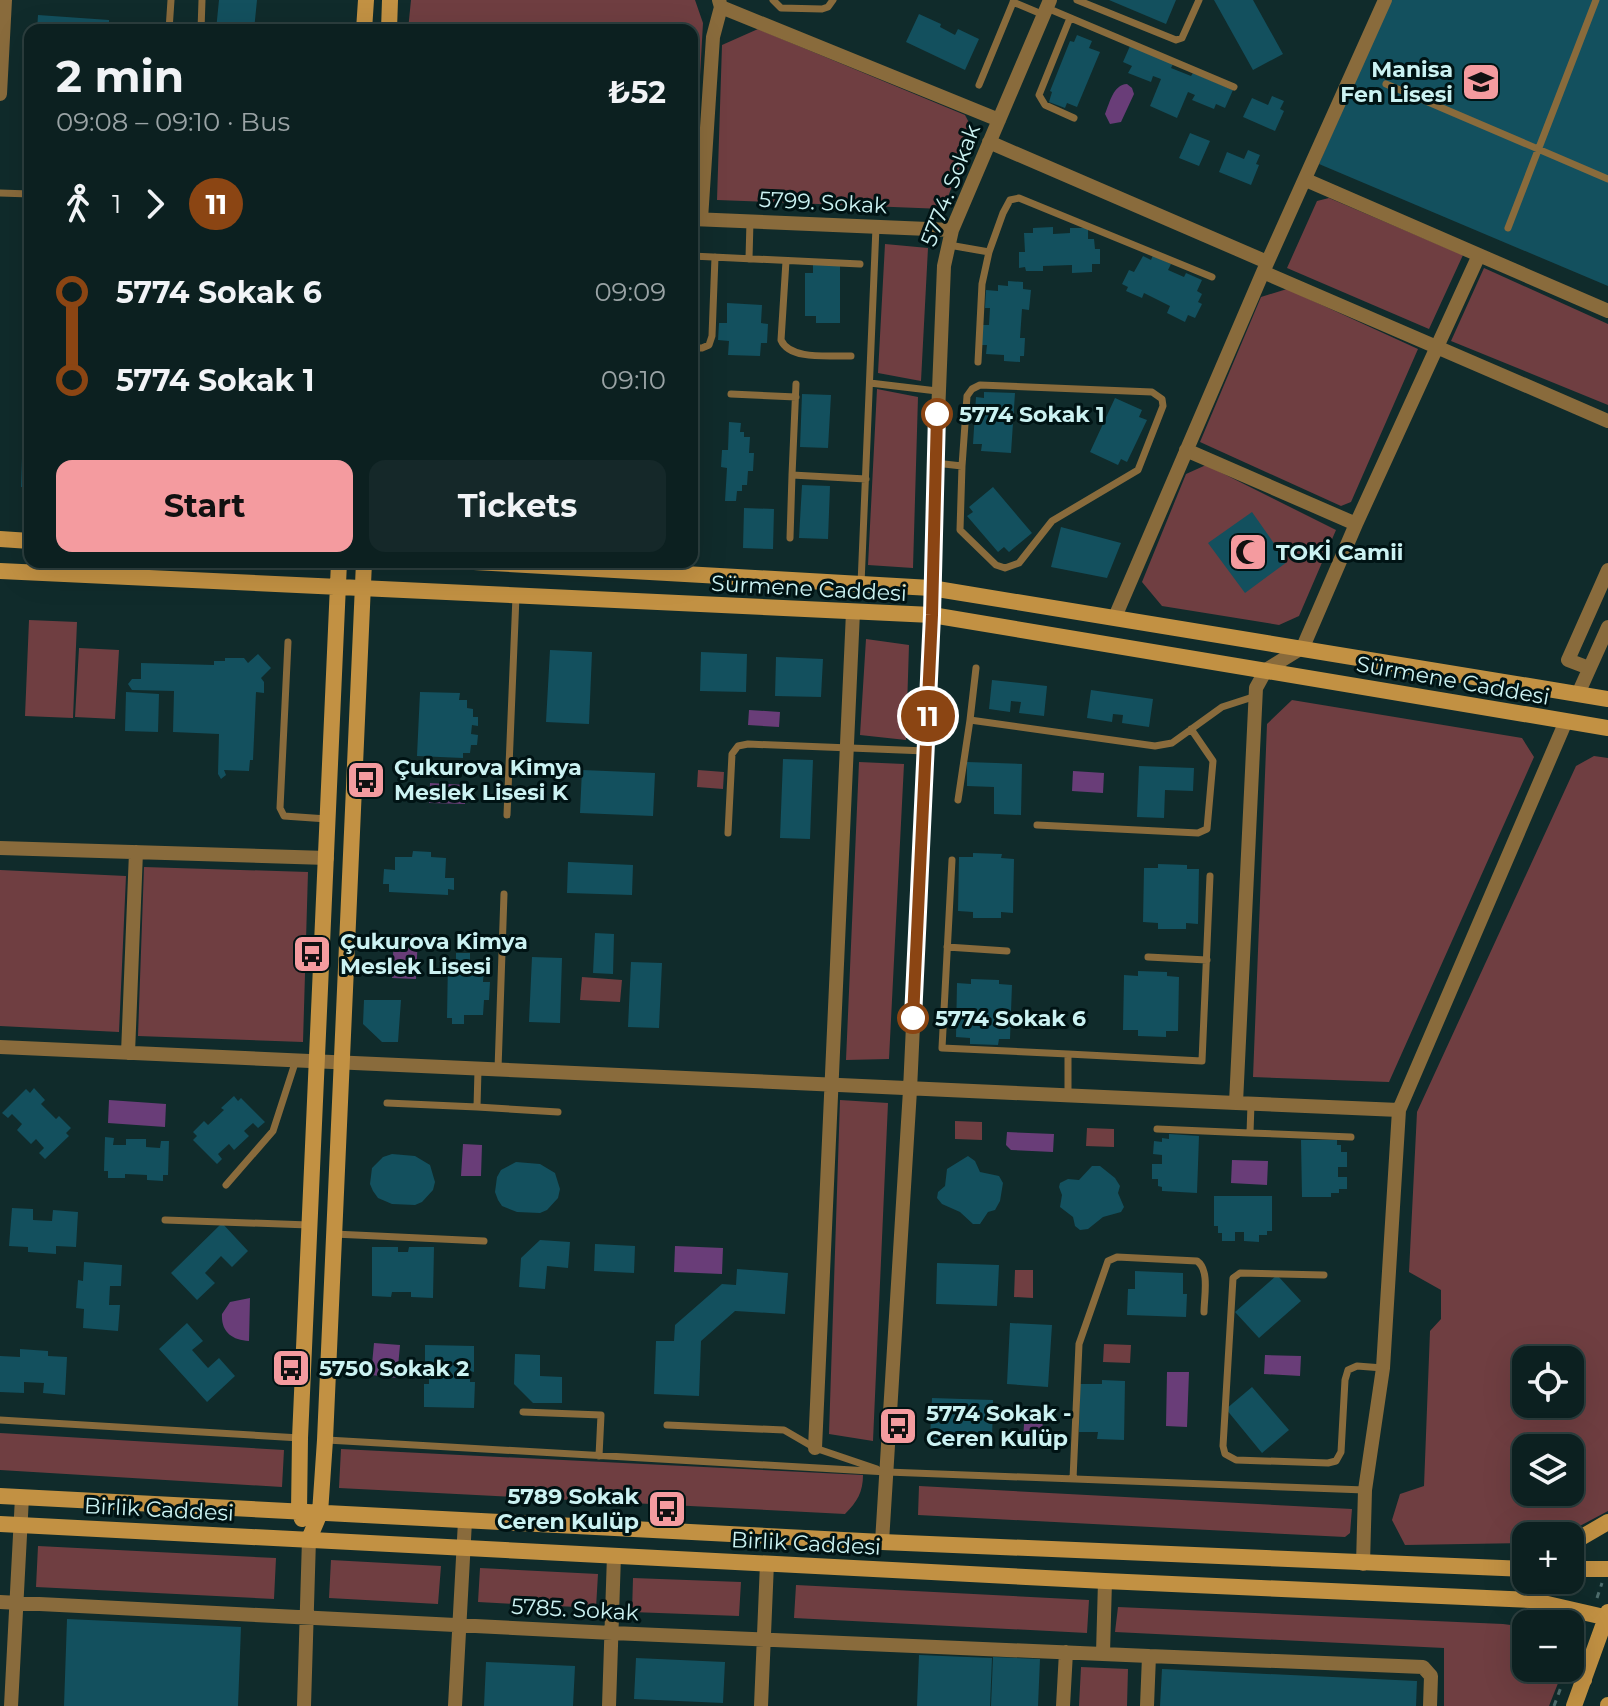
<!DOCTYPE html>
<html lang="en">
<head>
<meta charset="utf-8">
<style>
  body { margin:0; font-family:Montserrat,sans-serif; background:#152829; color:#f1f3f6; height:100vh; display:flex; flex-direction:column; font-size:30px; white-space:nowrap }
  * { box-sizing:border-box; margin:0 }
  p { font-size:26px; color:#9aa3a5 }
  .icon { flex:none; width:44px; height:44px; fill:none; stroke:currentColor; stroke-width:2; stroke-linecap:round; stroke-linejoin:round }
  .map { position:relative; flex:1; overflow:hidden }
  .panel { position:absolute; left:24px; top:24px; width:674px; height:544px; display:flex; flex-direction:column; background:#0c2020; border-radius:16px; box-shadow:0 8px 32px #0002,0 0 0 2px #2c3e3e }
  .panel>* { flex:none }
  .badge { padding:0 16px; border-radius:26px; font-size:28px; line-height:52px }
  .fabs { position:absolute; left:1512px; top:1346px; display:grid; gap:16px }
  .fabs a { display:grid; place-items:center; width:72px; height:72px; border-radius:16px; background:#0c2020; box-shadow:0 8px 32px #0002,0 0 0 2px #2c3e3e; font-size:40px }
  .map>.badge { position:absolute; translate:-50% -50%; box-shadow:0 0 0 4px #fff }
  .legs { display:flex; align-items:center; gap:12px; height:88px; padding:0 32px; font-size:26px }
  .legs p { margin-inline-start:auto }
  .summary { display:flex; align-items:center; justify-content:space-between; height:136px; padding:0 32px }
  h1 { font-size:44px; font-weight:700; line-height:60px }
  .primary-button { display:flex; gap:16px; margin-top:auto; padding:16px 32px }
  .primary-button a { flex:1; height:92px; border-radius:16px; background:#f49b9f; color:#111; font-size:32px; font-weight:700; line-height:92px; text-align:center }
  .primary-button a+a { background:#152829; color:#f1f3f6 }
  ul { padding:0 32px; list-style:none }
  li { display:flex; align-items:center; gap:28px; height:88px; font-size:30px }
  li i { display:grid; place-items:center; width:12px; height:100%; margin:0 10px; background:currentColor }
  li i::after { content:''; width:20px; height:20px; margin:-10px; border:6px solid; border-radius:50%; background:#0c2020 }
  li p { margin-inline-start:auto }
  li:first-child i { background:linear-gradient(#0000 50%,currentColor 0) }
  li:last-child i { background:linear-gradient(currentColor 50%,#0000 0) }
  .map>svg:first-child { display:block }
  .green { fill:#6f3e41; fill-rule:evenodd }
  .water { fill:#693d78 }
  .building { fill:#13505e }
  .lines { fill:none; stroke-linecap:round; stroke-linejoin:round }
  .path { stroke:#4e6d6d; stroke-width:3; stroke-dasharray:6 6; stroke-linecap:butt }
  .lane { stroke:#896b3c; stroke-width:7 }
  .street { stroke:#896b3c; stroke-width:14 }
  .secondary { stroke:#c29143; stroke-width:16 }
  .line-1-casing { stroke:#fff; stroke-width:18 }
  .line-1 { stroke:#8b4513; stroke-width:12 }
  .stop-1-dot { fill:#fff; stroke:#8b4513; stroke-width:4 }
  .labels { text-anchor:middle; stroke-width:6; stroke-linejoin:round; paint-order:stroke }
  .poi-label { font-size:22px; font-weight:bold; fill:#cbf2f2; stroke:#001314; text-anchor:start }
  .street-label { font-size:22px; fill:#cbf2f2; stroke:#001314 }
  .stop-label { font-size:22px; font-weight:bold; fill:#cbf2f2; stroke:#001314; text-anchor:start }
</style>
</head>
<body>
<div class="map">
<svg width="1608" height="1706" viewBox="0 0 1608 1706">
  <rect width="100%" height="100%" fill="#102b2b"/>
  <path class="green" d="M411 0H695L703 23 694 183 692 185V30H408Z
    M758 29 965 115 974 132 943 209 717 200 722 45Z
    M1329 198 1463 255 1429 329 1287 268 1317 201Z
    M885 244 928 248 921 381 878 373Z
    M1484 268 1608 324V405L1451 341Z
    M1287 289 1418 349 1351 502 1341 506 1200 442 1261 297Z
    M877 389 918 397 913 568 868 565Z
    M1206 465 1336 530 1299 616 1279 625 1162 606 1142 582 1186 474Z
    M29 620 77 622 73 718 25 716Z
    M866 639 909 645 906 740 860 735Z
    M79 648 119 650 115 719 75 717Z
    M1292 700 1522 738 1534 757 1389 1082 1253 1077 1267 724Z
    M1594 756 1608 758V1511L1561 1536H1526V1543L1405 1545 1392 1520 1400 1494 1424 1486 1430 1331 1441 1319V1290L1409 1272 1417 1112 1576 766ZM1526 1360H1570V1404H1526ZM1526 1448H1570V1492H1526Z
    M859 762 904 764 889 1059 846 1060Z
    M698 770 724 772 723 789 697 787Z
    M144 867 308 872 303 1042 138 1036Z
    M0 870 126 876 119 1032 0 1026Z
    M582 977 622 980 620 1002 580 1000Z
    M840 1100 888 1103 873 1441 829 1434Z
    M955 1121 982 1122V1140L955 1139Z
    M1087 1128 1114 1129V1147L1086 1146Z
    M1015 1270H1033V1298L1014 1297Z
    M1104 1344 1131 1345 1130 1363 1103 1362Z
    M0 1433 284 1450 282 1487 0 1470Z
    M341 1449 863 1475C863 1492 857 1502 845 1514L339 1488Z
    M919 1486 1352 1509 1350 1533 1345 1537 918 1515Z
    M38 1546 276 1558 274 1599 36 1587Z
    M331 1560 441 1566 438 1604 329 1598Z
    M480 1568 598 1574 596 1608 478 1602Z
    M633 1578 741 1582 739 1616 632 1612Z
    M796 1585 1089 1600 1087 1633 794 1618Z
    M1118 1607 1503 1624 1526 1627V1668H1564L1549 1706H1444V1648L1115 1632Z
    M1081 1667 1128 1669 1127 1706H1079Z"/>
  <path class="water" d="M1127 84 1132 88 1134 94 1121 122 1110 124 1105 114C1110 102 1113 85 1127 84Z
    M749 710 780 712 779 727 748 725Z
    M1073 771 1104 773 1103 793 1072 791Z
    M430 783 466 785 465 804 429 803Z
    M394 934 418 935 416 979 392 978Z
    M109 1100 166 1104 165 1127 108 1123Z
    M1007 1132 1054 1134 1053 1152 1011 1150 1006 1145Z
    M463 1144 482 1145 481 1176H461Z
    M1232 1160 1268 1161 1267 1185 1231 1183Z
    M675 1246 723 1248 722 1274 674 1272Z
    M250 1298 249 1341C232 1340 221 1332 222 1314L230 1302Z
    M374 1343 400 1345 397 1378 371 1375Z
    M1265 1355 1301 1356 1300 1376 1264 1374Z
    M1167 1372H1189L1187 1427 1166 1426Z
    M1025 1408 1043 1409 1042 1442 1023 1441Z"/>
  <path class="building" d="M219 0H257L254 30H216Z
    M1109 0H1176L1166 24Z
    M1214 0H1253L1283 54 1253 70Z
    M1390 0H1608V286L1319 164Z
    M919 14 941 24 940 27 955 35 958 29 979 39 965 70 906 42Z
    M38 15 109 20V30H37Z
    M1077 35 1092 41 1089 48 1100 52 1077 107 1067 103 1065 108 1049 102 1052 92 1050 91 1070 41 1074 42Z
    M1130 46 1173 64 1171 68 1191 76 1193 73 1233 90 1225 108 1216 104 1214 109 1192 100 1195 95 1188 92 1177 118 1150 106 1161 79 1153 76 1151 82 1128 73 1132 66 1123 62Z
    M1272 96 1284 101 1280 109 1284 111 1275 131 1243 117 1252 98 1268 105Z
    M1190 133 1210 141 1199 166 1179 158Z
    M1248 150 1260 155 1256 164 1259 165 1251 185 1219 172 1227 152 1244 159Z
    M1053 227V234L1070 233V228H1088V239H1094L1095 249H1100V264H1092V272L1072 273V265L1043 266V271H1026L1025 267 1019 268V252H1025L1024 233H1033V228Z
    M1153 255 1171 264 1168 270 1184 277 1186 273 1202 280 1197 291 1202 294 1198 302 1202 304 1195 318 1188 315 1185 322 1167 313 1170 306 1144 293 1142 298 1126 291 1128 287 1122 284 1129 270 1134 272 1143 256 1151 260Z
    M813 265H840V323H816V316H805V273H813Z
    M1008 281 1023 282V289L1031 290 1029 310 1022 309 1020 338H1025L1024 356H1020V362L1004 361V355L986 354 987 345H981L983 325H989L990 308H985L986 290 998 291V285L1008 286Z
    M727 303 762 305 761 323 768 324 767 343H761L760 356 728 355 729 341 718 340 719 323H727Z
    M984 392 1015 393 1011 453 981 451 982 444H973L976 397 984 398Z
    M802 394 831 395 828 448 800 447Z
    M1115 398 1142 410 1139 417 1147 420 1127 462 1121 459 1118 465 1090 452Z
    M729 422 741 423 740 432H744V437H750L749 453H754L753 471H748L747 485H742V491H737L736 501H725L727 468 721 467 722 450H728Z
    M22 458 30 459V487H21Z
    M802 485 830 486 828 539 799 538Z
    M993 487 1032 533 1009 552 1004 547 998 552 967 516 973 512 969 507Z
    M744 508 774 509 773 549 743 548Z
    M1252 512 1287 562 1245 593 1208 543Z
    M1061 527 1121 543 1107 578 1051 567Z
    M550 650 592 652 589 724 546 722Z
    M701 652 747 654 746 692 700 691Z
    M258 654 271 668 261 678 264 682V693L256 692 253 760H250L249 771 224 770 226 775 221 779 218 774 219 734 173 732 174 691 132 690 128 684 132 679H141V663L214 665V661H225V658H244L248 663Z
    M776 657 823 659 821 697 775 696Z
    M992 680 1047 686 1044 716 1019 713 1021 702 1011 701 1010 712 989 709Z
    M1091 690 1153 699 1149 727 1122 723 1123 715 1113 714 1112 722 1087 718Z
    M126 692 159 694 158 732 125 731Z
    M420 692 460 693 459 700H467V708L473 709V717H478V726L472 725 471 734 478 735 477 745H471L470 753H463V758L417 756Z
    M783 759 813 760 810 839 780 838Z
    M967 762 1022 764 1021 815 994 814V787L967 786Z
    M1139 766 1194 768 1193 791 1165 790 1164 818 1137 817Z
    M582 770 655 773 653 816 580 813Z
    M413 851 431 852V857L446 858 445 878H454V890L448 889V895L389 892V884H383L384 869 395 870V857H412Z
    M973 853 1002 854 1001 858 1014 859 1013 913 1001 912V918H973V912L958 911 959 857H973Z
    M568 862 633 865 632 895 567 893Z
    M1158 864 1187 865V869H1199L1198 924 1186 923V929H1158V923L1143 922 1144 868H1158Z
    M595 933 614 934 613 974 593 973Z
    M456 953H470V965H484L483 982H490L489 1000H484L483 1015H464V1024H452V1018H447L448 960H456Z
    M532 957 562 958 560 1023 529 1022Z
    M631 962 662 963 659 1028 628 1027Z
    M1138 971 1167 972V976L1179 977 1178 1031H1166V1037L1138 1036V1030H1123L1124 975 1138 976Z
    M971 979 999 980V984L1012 985 1010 1039H999L998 1045 970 1044V1038L956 1037 957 983 971 984Z
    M364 1000H401L398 1042H382L363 1024Z
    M34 1088 45 1100 41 1104 56 1119 59 1116 71 1128 66 1133 69 1136 45 1159 39 1153 44 1148 36 1139 31 1144 17 1130 22 1124 12 1114 8 1118 2 1113 26 1089 30 1093Z
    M234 1096 238 1101 241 1098 265 1122 258 1128 253 1123 244 1131 249 1136 234 1150 229 1144 218 1154 222 1159 217 1164 193 1140 197 1136 193 1132 204 1121 208 1125 224 1110 221 1108Z
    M1169 1134 1199 1136 1197 1193 1162 1191V1187L1158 1186V1179H1152V1164H1162V1155L1153 1154 1154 1141 1162 1142V1138L1169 1139Z
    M105 1137 114 1138 113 1145H126V1139H146V1147L160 1148 161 1141H169L168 1175H163V1181L147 1180V1175L125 1174V1178H108V1171H104Z
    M1301 1140H1337V1145H1341V1152H1347V1167H1338V1177H1347V1189H1339V1193H1331V1197H1302Z
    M392 1154 415 1156 430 1165 435 1182 433 1190 422 1202 415 1205 392 1204 378 1198 373 1191 370 1184 372 1168 383 1157Z
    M968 1156 975 1161 980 1172 999 1176 1003 1183 1000 1201 995 1210 988 1212 980 1224H973L960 1212 942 1204 937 1198 938 1192 945 1186 947 1169Z
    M516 1162 540 1164 555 1173 560 1189 558 1198 547 1210 540 1213 517 1212 502 1206 498 1200 495 1192 497 1177 501 1170Z
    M1092 1166H1100L1115 1178 1120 1186 1118 1193 1124 1207 1121 1212 1103 1217 1088 1229 1080 1230 1075 1226 1073 1217 1060 1207 1062 1195 1059 1187 1060 1183 1068 1179 1079 1180Z
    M1214 1196H1272V1231H1267V1235H1259V1242L1244 1241V1232H1235V1241H1222V1233H1218V1226H1214Z
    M12 1208 33 1209V1220L52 1221 53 1210 78 1212 76 1247 56 1246V1254L28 1252V1247L9 1246Z
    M222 1223 248 1251 232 1267 221 1256 205 1273 215 1283 197 1300 171 1273Z
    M540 1240 570 1242 568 1268 547 1266 545 1289 519 1287 521 1258Z
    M595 1244 635 1246 634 1273 594 1271Z
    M372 1247H398V1252H408L409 1247H434L433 1298 411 1297V1292H392L391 1297 372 1296Z
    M84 1262 122 1265 121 1286H110L109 1305H120L118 1331 83 1328 84 1309 76 1308 78 1280 83 1281Z
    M937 1263 999 1265 997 1306 936 1304Z
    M737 1269 788 1273 785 1314 735 1311 701 1341 699 1396 654 1394 656 1341H674L675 1325 722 1284 736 1285Z
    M1135 1271 1183 1273V1294H1187L1186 1317 1127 1315 1128 1289H1135Z
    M1277 1275 1301 1301 1259 1338 1235 1312Z
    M187 1323 203 1341 192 1350 208 1368 219 1358 235 1376 207 1402 159 1349Z
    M1010 1323 1052 1325 1048 1387 1007 1384Z
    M425 1345 474 1346V1372L470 1371V1382H475L474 1408 424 1407V1384H429V1365H425Z
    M20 1349 48 1351V1356L67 1357 65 1395 43 1393 44 1383 24 1382V1393L0 1392V1356L20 1357Z
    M515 1354 540 1355V1376L562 1377V1403H533L514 1384Z
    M1102 1380 1125 1381 1124 1440 1097 1439 1098 1432H1079L1080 1384H1102Z
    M1252 1387 1289 1430 1262 1453 1226 1409Z
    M932 1398 993 1400 992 1441 930 1439Z
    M67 1619 241 1627 238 1706H64Z
    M919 1655 992 1658 990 1706H917Z
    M993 1657 1040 1659 1038 1706H991Z
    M636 1658 725 1662 723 1703 634 1699Z
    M486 1662 575 1666 573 1706H484Z
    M1162 1669 1417 1681 1416 1706H1160Z"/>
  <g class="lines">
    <path class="path" d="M1597 1598 1602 1583
      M1554 1706 1564 1679"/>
    <path class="lane" d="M773 0 781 8 822 9 828 7 833 0
      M1077 0 1176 40 1182 38 1199 0
      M1013 2 1044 15
      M1047 8 1234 87
      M1070 18 1039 95 1045 105 1074 118
      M169 30 171 0
      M201 30 202 0
      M1386 84 1608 179
      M979 85 1014 0
      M0 193 30 194
      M1508 228 1596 0
      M949 245 989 252 1003 213 1010 200 1019 198 1212 277
      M692 256 860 264
      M749 259 750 221
      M786 261 781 340C790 361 832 355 851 356
      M28 294 30 249
      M692 348H702L709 345 712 336 715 257
      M978 362 982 284 989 252
      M870 383 937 391
      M796 384 792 475 866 479
      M731 394 796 397
      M935 463 962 466 967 396 972 389 980 385 1152 392 1162 399 1163 406 1138 470 1052 521 1019 563 1005 568 996 565 960 530 962 466
      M790 538 792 475
      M861 584 876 227
      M288 642 280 808 284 816 327 819
      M976 668 970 720 1155 746 1172 743 1222 707 1256 696
      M958 800 970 720
      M507 815 516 596
      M1037 825 1198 833 1207 829 1213 761 1191 729
      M728 833 732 754 738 746 748 744 926 751
      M952 860 942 1048 1068 1054
      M947 947 1007 951
      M1148 957 1207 960
      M498 1069 504 894
      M478 1070 477 1107 558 1112
      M1068 1095V1054L1202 1061 1210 876
      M387 1103 477 1107
      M1157 1129 1250 1133 1251 1104
      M1250 1133 1351 1137
      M226 1185 273 1131 296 1060
      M165 1220 309 1225
      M334 1234 484 1241
      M1324 1275 1240 1273 1233 1278 1223 1446 1225 1454 1236 1460 1328 1463 1336 1461 1341 1452 1345 1380 1348 1370 1357 1366 1383 1368
      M523 1412 601 1415 599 1456
      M0 1420 300 1438
      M667 1425 784 1430 815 1448 877 1469
      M327 1440 887 1472 1365 1490
      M1073 1479 1079 1344 1108 1261 1117 1257 1197 1261C1210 1270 1204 1297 1204 1312"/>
    <path class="street" d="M719 0 721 7 999 120
      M0 94 5 0
      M989 142 1267 262
      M1306 180 1608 311
      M692 219 952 230
      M701 219 713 37 721 7
      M1263 272 1608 421
      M1186 450 1356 524
      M1115 617 1263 272 1385 0
      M1589 668 1568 660 1608 570
      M1578 694 1608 627
      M0 848 327 858
      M0 1047 1236 1103 1256 688 1266 670 1303 647 1356 524 1479 255
      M128 1053 136 852
      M1236 1103 1399 1110 1383 1368 1365 1490 1363 1564
      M1399 1110 1566 721
      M815 1448 853 612
      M882 1542 910 1090 932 615 931 588 944 266 952 230 1050 0
      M0 1602 612 1633 1149 1656
      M1103 1653 1105 1581
      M11 1706 22 1497
      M304 1706 309 1539
      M455 1706 465 1521
      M609 1706 614 1555
      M761 1706 767 1563
      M1063 1706 1066 1652
      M1147 1706 1149 1656 1423 1667 1431 1676 1430 1706"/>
    <path class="secondary" d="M364 30 366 0
      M389 30 390 0
      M0 539 30 541
      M474 562 931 588 1608 699
      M0 571 932 615 1608 728
      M0 1496 882 1542 1526 1569
      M302 1519 299 1511 300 1438 339 562
      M0 1524 1105 1581 1530 1600 1608 1618
      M309 1539 320 1513 325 1440 364 562
      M1570 1544 1608 1522
      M1570 1569H1608
      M1530 1600 1553 1624
      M1570 1650 1584 1680
      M1574 1706 1608 1612
      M1608 1706V1705"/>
  </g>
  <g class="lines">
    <g class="line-1-casing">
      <path id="line-1" d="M913 1018 932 615 937 414"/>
    </g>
    <use href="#line-1" class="line-1"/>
  </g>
  <defs>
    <g id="school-square" transform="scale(2)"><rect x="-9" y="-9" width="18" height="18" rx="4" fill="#f49b9f" stroke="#001314"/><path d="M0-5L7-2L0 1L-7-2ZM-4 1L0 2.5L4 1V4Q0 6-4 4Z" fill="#111"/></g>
    <g id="mosque-square" transform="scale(2)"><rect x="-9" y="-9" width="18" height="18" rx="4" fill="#f49b9f" stroke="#001314"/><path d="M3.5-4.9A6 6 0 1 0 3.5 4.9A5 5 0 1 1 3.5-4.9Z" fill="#111"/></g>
    <g id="bus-square" transform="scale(2)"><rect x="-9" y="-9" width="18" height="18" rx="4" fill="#f49b9f" stroke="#001314"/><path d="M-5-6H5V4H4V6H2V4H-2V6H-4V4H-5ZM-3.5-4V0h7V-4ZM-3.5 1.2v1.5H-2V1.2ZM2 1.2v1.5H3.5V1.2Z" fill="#111"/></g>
  </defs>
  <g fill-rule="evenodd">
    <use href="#school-square" x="1481" y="82"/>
    <use href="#mosque-square" x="1248" y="552"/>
    <use href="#bus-square" x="366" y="780"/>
    <use href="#bus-square" x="312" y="954"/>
    <use href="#bus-square" x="291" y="1368"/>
    <use href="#bus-square" x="898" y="1426"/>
    <use href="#bus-square" x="667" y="1509"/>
  </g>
  <g class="stop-1-dot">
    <circle cx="937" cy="414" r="14"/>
    <circle cx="913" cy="1018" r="14"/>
  </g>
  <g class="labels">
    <g class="poi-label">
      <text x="1453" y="77" text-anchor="end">Manisa<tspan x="1453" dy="25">Fen Lisesi</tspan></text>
      <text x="1276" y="560">TOKİ Camii</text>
      <text x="394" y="775">Çukurova Kimya<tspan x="394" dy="25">Meslek Lisesi K</tspan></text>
      <text x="340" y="949">Çukurova Kimya<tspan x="340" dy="25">Meslek Lisesi</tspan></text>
      <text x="319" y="1376">5750 Sokak 2</text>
      <text x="926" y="1421">5774 Sokak -<tspan x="926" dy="25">Ceren Kulüp</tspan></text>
      <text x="639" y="1504" text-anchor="end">5789 Sokak<tspan x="639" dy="25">Ceren Kulüp</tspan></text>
    </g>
    <g class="street-label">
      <text transform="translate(950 185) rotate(-69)" y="8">5774. Sokak</text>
      <text transform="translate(823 202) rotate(3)" y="8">5799. Sokak</text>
      <text transform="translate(809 588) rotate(3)" y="8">Sürmene Caddesi</text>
      <text transform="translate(1453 680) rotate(10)" y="8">Sürmene Caddesi</text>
      <text transform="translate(159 1509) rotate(3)" y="8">Birlik Caddesi</text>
      <text transform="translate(806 1543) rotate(3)" y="8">Birlik Caddesi</text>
      <text transform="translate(575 1609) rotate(3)" y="8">5785. Sokak</text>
    </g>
    <g class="stop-label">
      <text x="959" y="422">5774 Sokak 1</text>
      <text x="935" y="1026">5774 Sokak 6</text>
    </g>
  </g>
</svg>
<div class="fabs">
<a><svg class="icon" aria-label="locate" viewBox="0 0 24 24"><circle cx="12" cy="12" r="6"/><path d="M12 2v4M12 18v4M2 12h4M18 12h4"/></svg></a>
<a><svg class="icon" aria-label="layers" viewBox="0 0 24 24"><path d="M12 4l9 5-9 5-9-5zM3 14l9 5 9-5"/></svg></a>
<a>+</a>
<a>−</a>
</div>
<b class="badge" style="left:928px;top:716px;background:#8b4513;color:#fff">11</b>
<section class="panel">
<div class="summary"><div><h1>2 min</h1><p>09:08 – 09:10 · Bus</p></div><b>₺52</b></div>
<div class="legs"><svg class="icon" aria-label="walk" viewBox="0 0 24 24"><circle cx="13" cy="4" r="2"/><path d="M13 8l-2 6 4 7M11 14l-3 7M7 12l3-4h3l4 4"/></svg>1<svg class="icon" aria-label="forward" viewBox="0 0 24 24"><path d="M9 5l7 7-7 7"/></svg><b class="badge" style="background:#8b4513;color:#fff">11</b></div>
<ul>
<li><i style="color:#8b4513"></i><b>5774 Sokak 6</b><p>09:09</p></li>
<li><i style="color:#8b4513"></i><b>5774 Sokak 1</b><p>09:10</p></li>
</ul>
<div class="primary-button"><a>Start</a><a>Tickets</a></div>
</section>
</div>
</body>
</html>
